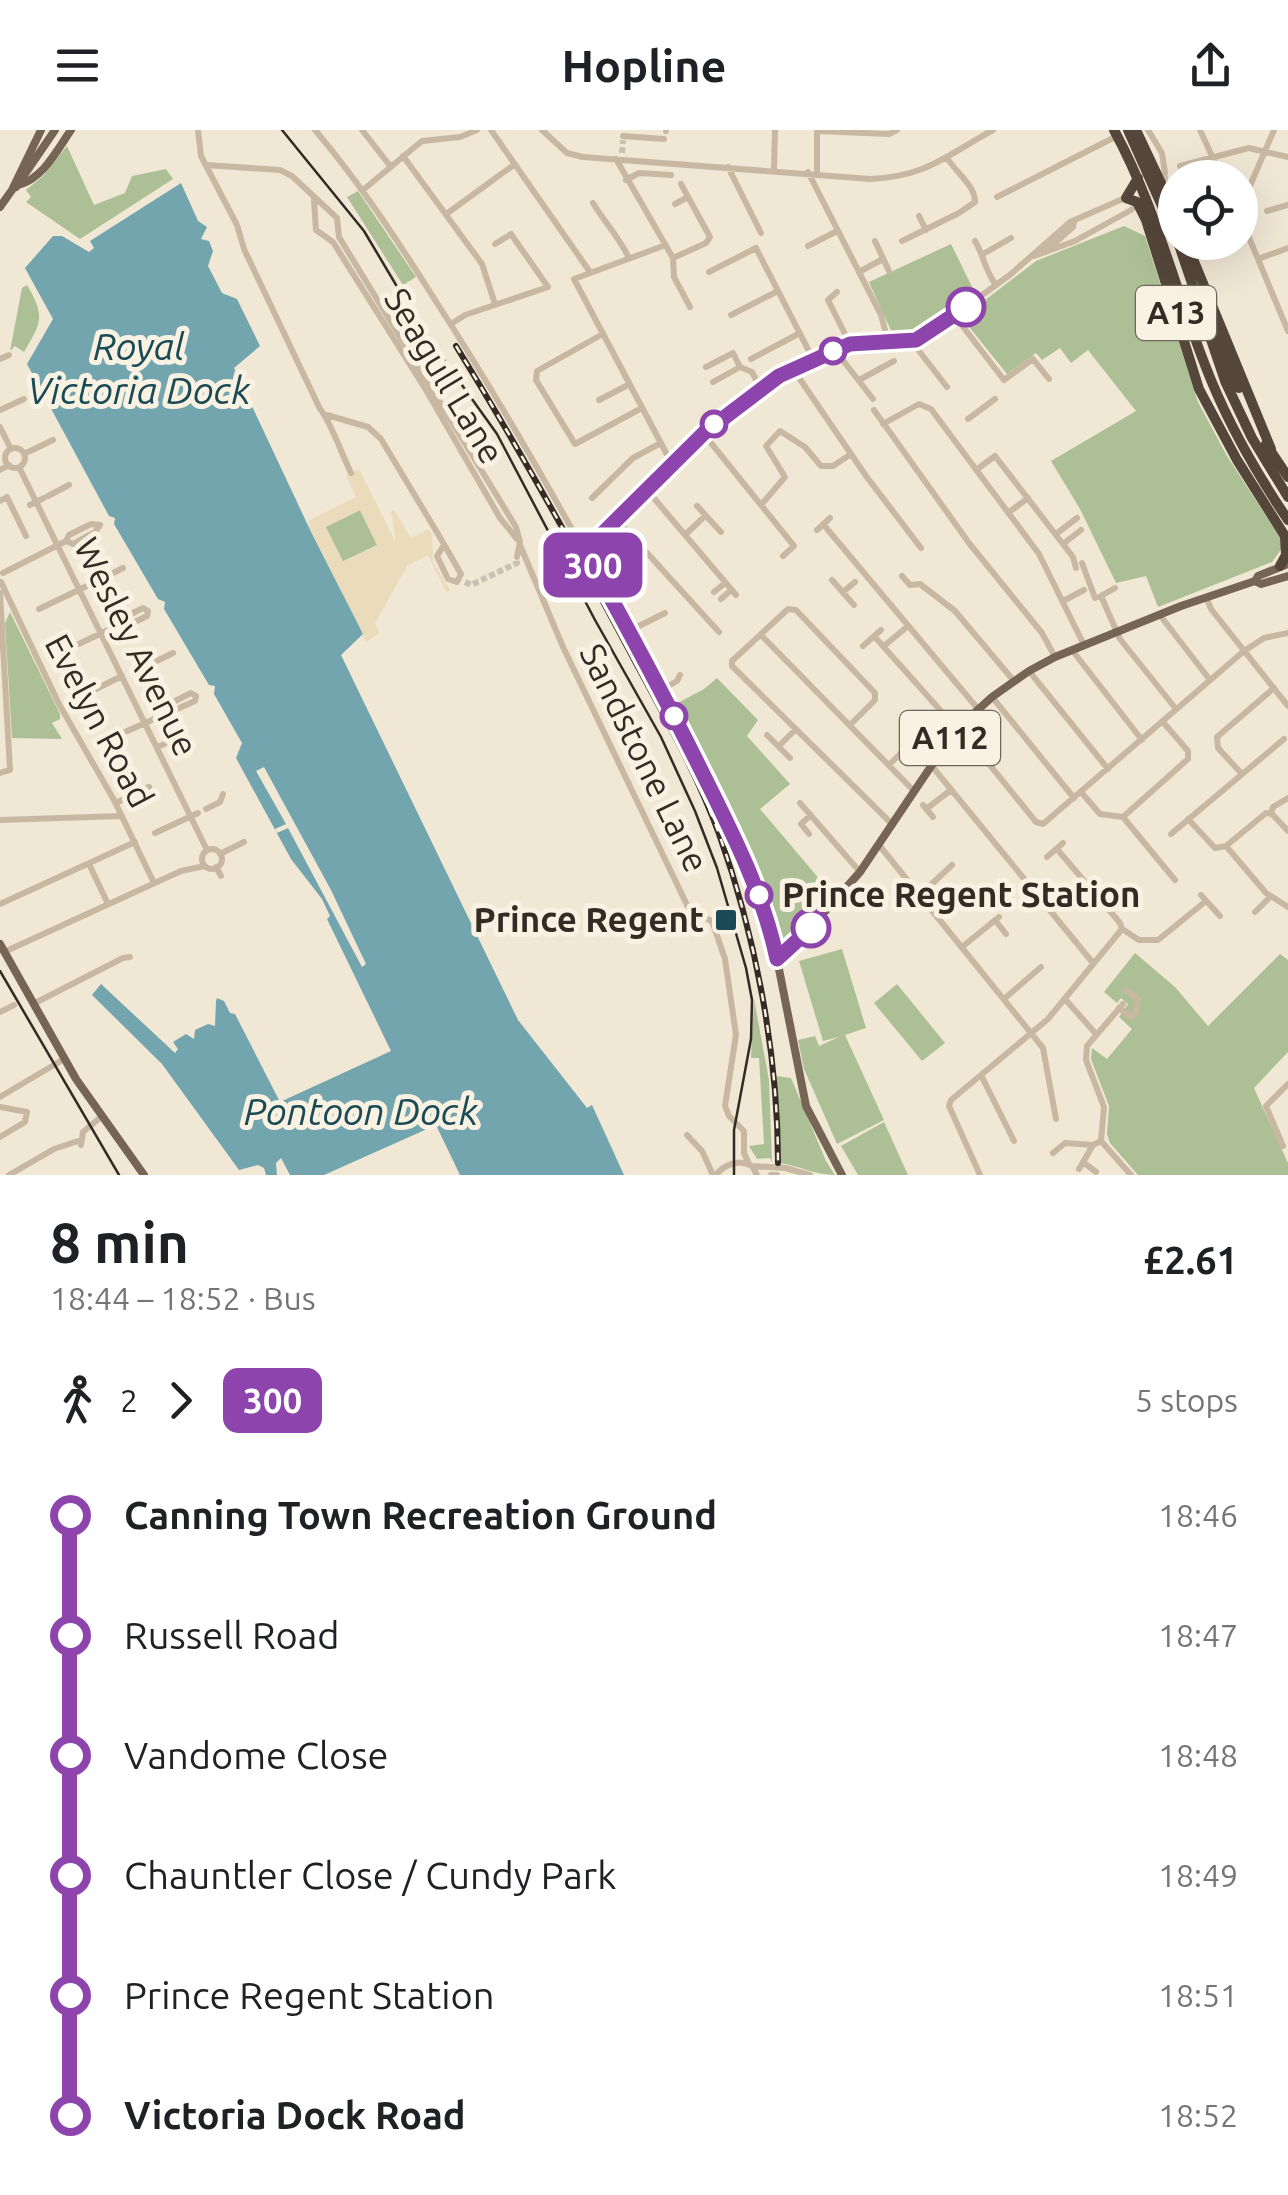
<!DOCTYPE html>
<html lang="en">
<head>
<meta charset="utf-8">
<style>
  body { margin:0; font-family:Ubuntu,sans-serif; background:#f2f2f2; color:#202124; height:100vh; display:flex; flex-direction:column; font-size:38px; white-space:nowrap }
  * { box-sizing:border-box; margin:0 }
  p { font-size:32px; color:#757577 }
  .icon { flex:none; width:55px; height:55px; fill:none; stroke:currentColor; stroke-width:2; stroke-linecap:round; stroke-linejoin:round }
  .map { position:relative; height:1045px; overflow:hidden }
  .panel { display:flex; flex-direction:column; background:#fff; flex:1 }
  .panel>* { flex:none }
  .badge { padding:0 20px; border-radius:15px; font-size:35px; line-height:65px }
  .buttons { position:absolute; left:1158px; top:30px; display:grid; gap:20px }
  .buttons a { display:grid; place-items:center; width:100px; height:100px; border-radius:50%; background:#fff; box-shadow:0 10px 40px #0002; font-size:50px }
  .map>.badge { position:absolute; translate:-50% -50%; box-shadow:0 0 0 5px #fff }
  .legs { display:flex; align-items:center; gap:15px; height:110px; padding:0 50px; font-size:32px }
  .legs p { margin-inline-start:auto }
  .summary { display:flex; align-items:center; justify-content:space-between; height:170px; padding:0 50px }
  h1 { font-size:55px; font-weight:700; line-height:75px }
  ul { padding:0 50px; list-style:none }
  li { display:flex; align-items:center; gap:35px; height:120px; font-size:38px }
  li i { display:grid; place-items:center; width:15px; height:100%; margin:0 12px; background:currentColor }
  li i::after { content:''; width:25px; height:25px; margin:-12px; border:8px solid; border-radius:50%; background:#fff }
  li p { margin-inline-start:auto }
  li:first-child i { background:linear-gradient(#0000 50%,currentColor 0) }
  li:last-child i { background:linear-gradient(currentColor 50%,#0000 0) }
  header { display:flex; justify-content:space-between; align-items:center; height:130px; padding:0 50px; background:#fff; font-size:45px; font-weight:700 }
  .map>svg:first-child { display:block }
  .green { fill:#adc095 }
  .plaza { fill:#eadbbb; fill-rule:evenodd }
  .water { fill:#73a5af }
  .pier { fill:#f1e7d5 }
  .lines { fill:none; stroke-linecap:round; stroke-linejoin:round }
  .minor-tunnel { stroke:#cbc1b2; stroke-width:6; stroke-dasharray:6 3; stroke-linecap:butt }
  .minor { stroke:#c9b8a1; stroke-width:6 }
  .major { stroke:#766454; stroke-width:8 }
  .highway { stroke:#55463b; stroke-width:10 }
  .tram { stroke:#332b24; stroke-width:2.5 }
  .rail-casing { stroke:#332b24; stroke-width:6 }
  .rail { stroke:#f9f1e1; stroke-width:2.5; stroke-dasharray:8; stroke-linecap:butt }
  .line-1-casing { stroke:#fff; stroke-width:22 }
  .line-1 { stroke:#8e44ad; stroke-width:15 }
  .stop-1-dot { fill:#fff; stroke:#8e44ad; stroke-width:5 }
  .poi-dot { fill:#194a56; stroke:#f9f1e1; stroke-width:4 }
  .labels { text-anchor:middle; stroke-width:10; stroke-linejoin:round; paint-order:stroke }
  .shield { fill:#f9f1e1; stroke:#6e665d; stroke-width:2.5 }
  .shield-label { font-size:32px; font-weight:bold; fill:#332b24 }
  .street-label { font-size:35px; fill:#332b24; stroke:#f9f1e1 }
  .stop-label { font-size:35px; font-weight:bold; fill:#332b24; stroke:#f9f1e1; text-anchor:start }
  .poi-label { font-size:35px; font-weight:bold; fill:#332b24; stroke:#f9f1e1; text-anchor:end }
  .water-label { font-size:38px; font-style:italic; fill:#194a56; stroke:#f9f1e1 }
</style>
</head>
<body>
<header><svg class="icon" aria-label="menu" viewBox="0 0 24 24"><path d="M4 6h16M4 12h16M4 18h16"/></svg>Hopline<svg class="icon" aria-label="share" viewBox="0 0 24 24"><path d="M12 15V3M7 8l5-5 5 5M5 13v7h14v-7"/></svg></header>
<div class="map">
<svg width="1288" height="1045" viewBox="0 0 1288 1045">
  <rect width="100%" height="100%" fill="#f1e7d5"/>
  <path class="green" d="M67 16 94 75 125 63 132 46 166 39 173 49 80 109 26 72 31 67 26 60 43 46Z
    M358 61 416 147 403 155 347 67Z
    M1124 96 1145 106 1198 272 1227 326 1281 409 1282 418 1272 432 1158 477 1146 446 1116 453 1080 379 1051 331 1136 281 1088 220 1071 233 1060 218 1042 230 1036 223 1007 244 962 188 1036 131Z
    M951 114 975 163C949 181 926 202 893 205L869 152Z
    M27 155C46 187 41 193 24 222L15 216 10 221 22 158Z
    M360 380 377 415 343 432 325 397Z
    M10 482 60 584V589L52 593 62 609 12 608 5 493Z
    M717 548 758 590 747 606 790 654 760 679 832 764 783 813 750 729 674 575 704 559Z
    M842 819 866 898 845 905 884 990 837 1014 804 939 798 910 815 906 819 916 839 907 823 911 799 831Z
    M1135 823 1175 857 1208 896 1280 824 1288 830V922L1254 958 1288 1033V1045H1138L1110 1013 1107 1004 1109 976 1091 929 1092 918 1107 929 1132 899 1119 887 1128 874 1121 868 1117 873 1104 862Z
    M897 854 945 913 922 931 874 873Z
    M754 869 769 950 772 1032 770 1028 757 1029 749 1016 764 1014 759 928H751Z
    M776 946 791 948 826 1031 835 1045C815 1045 800 1036 780 1033Z
    M884 992 908 1045H858L841 1016Z"/>
  <path class="plaza" d="M359 339 396 413 391 382 394 380 411 408 429 399 432 406 433 432 450 460 446 462 428 425 407 436 375 493 379 503 366 512 311 404 308 391 356 367 346 345ZM360 380 377 415 343 431 326 397Z"/>
  <path class="water" d="M181 53 198 91 207 97 201 109 209 111 213 121 208 136 222 163 237 169 260 216 234 238 312 404 363 504 341 525 518 890 587 978 592 975 624 1045H460L436 995 324 1045H290L281 1028 276 1033 277 1045H266L264 1038 258 1035 239 1040 162 934 92 865 101 854 175 923 178 919 173 912 186 904 194 909 195 900 208 894 215 896 216 871 217 868 224 871 230 883 235 884 280 972 391 921 327 789 330 786 322 769 291 729 236 628 242 613 214 564 215 556 209 555 164 479 165 472 158 469 114 394 115 388 109 386 27 234 53 189 25 138 53 106H62L89 122 94 118 90 111Z"/>
  <path class="pier" d="M264 637 331 760 366 834 362 837 288 698 277 703 275 699 286 694 256 641Z"/>
  <g class="lines">
    <path class="minor-tunnel" d="M622 23 623 10
      M1131 80 1165 53V43
      M465 452 471 455 517 433V427"/>
    <path class="minor" d="M198 0 201 26 237 95 244 119 320 279C330 290 343 327 351 343
      M315 0C361 54 399 113 437 173 503 275 562 380 620 486 676 588 752 715 777 829
      M362 0 391 37
      M491 0 590 142
      M542 0 567 23 583 27 870 49C928 46 945 26 993 0
      M1148 0 1162 23 1165 43
      M1200 0 1222 48
      M666 1V0
      M817 1 889 4 897 0
      M623 6 664 9
      M403 26 482 134 495 174
      M616 29 673 128 674 147 690 177
      M206 35 280 40 292 46 337 88 339 107 516 397 520 412 517 427
      M1180 36 1249 18 1288 27
      M728 37 761 103
      M774 40 775 0
      M808 42 881 185 888 211
      M817 43V1
      M626 50 639 43 671 45
      M363 60 422 11 460 7 477 0
      M997 67 1117 6
      M314 70 316 100 333 112 426 260 500 388 517 409
      M593 73C605 93 619 107 629 128
      M675 74 688 67
      M1240 79 1274 0
      M1267 81 1288 75
      M449 82 515 34
      M919 86 926 100
      M1240 86 1288 201
      M875 111 889 141
      M902 111 959 83 975 72C976 57 956 42 947 28
      M975 111C984 126 985 141 996 155
      M663 116 574 149 672 334
      M808 116 837 101
      M1048 119 1073 97 1074 92
      M983 124 1011 108
      M1034 126 1075 111 1131 80
      M673 128 706 113 710 107 681 54
      M1258 129 1288 118
      M709 142 756 118 813 229
      M859 142 883 129
      M837 162 828 170 850 214
      M731 185 778 161
      M954 185 1004 250 1033 229 1049 249
      M451 194 465 185 548 157 511 104 495 114
      M601 205 537 241 536 250 575 314 640 279
      M916 210 919 221 947 257
      M835 220 873 269
      M0 229 9 225
      M751 229 800 203
      M706 237 733 223 740 237 752 242 761 259
      M793 239 866 346 921 418
      M859 250 894 231
      M713 252 740 237
      M599 270 628 255
      M0 280 24 269
      M874 280 969 413 1042 503 1055 527
      M327 285 368 297 381 309 441 409 461 444 457 452 448 449 437 426 444 415
      M968 289 995 269
      M883 294 919 274 931 279 1039 424 1084 515
      M0 297 11 319
      M703 303 794 416 783 426
      M5 328a10 10 0 1 1 20 0a10 10 0 1 1-20 0Z
      M24 324 53 310
      M19 337 207 720
      M0 340 9 335
      M976 340 995 326 1073 427 1076 438
      M647 360 736 465
      M48 366 69 355
      M592 368 633 328 659 314
      M0 371 7 367 26 406
      M30 375 44 368
      M761 375 785 347 766 316 780 301 805 317 821 336H833L851 324
      M697 376 721 402
      M1008 383 1028 368
      M618 391 719 502
      M823 394 978 579
      M817 400 830 388
      M686 404 705 386
      M1056 404 1077 388
      M1063 414 1081 400
      M520 415 563 517 688 777 695 784 712 791 725 829 736 905 725 976 729 986 744 1001V1023L749 1034
      M585 421 703 303 779 247 850 214 923 208 1011 144 1070 92 1125 68
      M1082 433 1095 468
      M3 443 66 411 73 414 95 402 100 395 91 394 69 405 66 411
      M902 446 910 455 920 454 955 481 1014 551
      M832 450 854 475
      M1 452 59 574 114 670 154 753
      M91 454 123 438
      M714 462 725 453
      M843 462 855 452
      M0 463 10 640 0 643
      M1101 466 1120 509 1176 579
      M1099 467 1115 458
      M1206 467 1211 479 1288 576
      M721 469 731 460
      M1063 471 1084 460
      M39 479 87 456
      M1159 484 1210 550
      M629 501 665 483
      M761 505 913 660
      M874 506 957 599
      M863 516 881 500
      M884 516 908 496
      M1072 520 1142 610
      M58 524 110 499 115 502 147 486 148 481 143 478 111 494 110 499
      M1029 541 1108 639
      M134 542 173 523
      M660 561 677 551 680 545
      M82 566 122 546
      M992 567 1074 668
      M850 595 875 570V563L796 480 788 479 732 531V536L893 695
      M959 597 1036 692 1043 694 1244 521 1264 508 1288 503
      M767 605 790 628
      M100 613 195 571 196 566 191 563 157 580 155 586
      M779 616 796 599
      M157 617 177 609 189 610
      M889 635 910 614
      M931 635 1093 833
      M1242 644 1218 618 1217 607 1274 558
      M1081 662 1100 684 1123 687 1175 750
      M116 673 149 657
      M800 673 860 742
      M923 675 933 687
      M206 679 220 672 223 664
      M926 679 951 660
      M1271 683 1273 677 1288 668
      M1123 687 1188 629V621L1163 592
      M1188 689 1215 718 1226 716 1266 683 1272 684 1288 701
      M0 690 122 686
      M155 703 198 683
      M809 704 801 694 811 685
      M1171 704 1284 609
      M879 715 1043 918 1056 989
      M1226 716 1266 763 1288 777
      M1057 719 1120 793 1122 799 1139 810H1158L1206 771
      M202 729a10 10 0 1 1 20 0a10 10 0 1 1-20 0Z
      M220 724 244 712
      M1047 727 1063 713
      M89 734 108 774
      M216 737 221 746
      M920 765 952 735
      M1201 765 1220 786
      M0 774 135 712
      M1255 782 1271 766
      M995 790 1006 804
      M962 817 999 787
      M4 822 181 741 205 736
      M1004 869 1041 837
      M1065 869 1096 904
      M33 874 123 828 130 827
      M1123 874 1087 916 1086 930 1104 977 1101 1011 1131 1045
      M1119 878 1131 887 1136 882 1138 869 1126 860
      M0 882 14 875
      M981 945 1014 1011
      M0 967 64 929
      M0 977 27 982 25 992 0 1007
      M687 1005 702 1021 713 1045
      M81 1015 83 1002 102 986
      M1283 1016 1266 976 1288 954
      M1053 1023 1065 1013 1093 1015 1101 1011
      M1083 1032 1096 1042
      M752 1036 785 1038 810 1045
      M1079 1039 1093 1015
      M9 1045 54 1019 81 1010
      M716 1045C724 1034 740 1029 752 1036L757 1045
      M771 1045H777
      M980 1045 949 976 951 970 1048 889 1122 799"/>
    <path class="major" d="M18 55C43 49 57 20 71 0
      M16 57 55 0
      M0 77 12 60 41 0
      M1255 451 1258 446 1288 434
      M0 814 76 949 144 1045
      M777 829 796 814 860 742 944 617 959 597 992 567 1029 541 1055 527 1181 476 1255 451 1261 454 1288 446
      M777 829 806 976 842 1045
      M777 829 787 828 796 814"/>
    <path class="highway" d="M1114 0C1155 75 1174 156 1205 235 1226 290 1255 341 1288 390
      M1128 0 1175 105
      M1136 0 1175 83
      M1138 48 1126 68 1137 72 1146 90 1199 259 1237 330 1288 411
      M1178 112 1225 251 1252 308 1288 367
      M1186 112 1271 319
      M1207 187 1239 258
      M1266 314 1288 347
      M1280 436 1286 425 1285 407"/>
    <path class="tram" d="M282 0 364 101 424 202 497 304 595 490 661 607 695 681 717 738 746 838 752 870 751 909 734 1000V1045
      M0 841 119 1045"/>
    <g class="rail-casing">
      <path id="rail" d="M456 216C517 315 574 417 629 520 661 580 696 641 719 704 756 807 778 924 778 1033"/>
    </g>
    <use href="#rail" class="rail"/>
  </g>
  <g class="lines">
    <g class="line-1-casing">
      <path id="line-1" d="M811 798 777 829C763 763 733 704 703 644 666 569 626 495 585 421L704 303 779 246 850 214 916 210 966 177"/>
    </g>
    <use href="#line-1" class="line-1"/>
  </g>
  <g class="stop-1-dot">
    <circle cx="966" cy="177" r="18"/>
    <circle cx="833" cy="221" r="12"/>
    <circle cx="714" cy="294" r="12"/>
    <circle cx="674" cy="586" r="12"/>
    <circle cx="759" cy="765" r="12"/>
    <circle cx="811" cy="798" r="18"/>
  </g>
  <rect class="poi-dot" x="714" y="778" width="24" height="24" rx="5"/>
  <g class="labels">
    <g class="shield">
      <rect x="1136" y="156" width="80" height="54" rx="8"/>
      <rect x="900" y="581" width="100" height="54" rx="8"/>
    </g>
    <g class="shield-label">
      <text x="1176" y="194">A13</text>
      <text x="950" y="619">A112</text>
    </g>
    <g class="street-label">
      <text transform="translate(444 246) rotate(59)" y="12">Seagull Lane</text>
      <text transform="translate(136 517) rotate(64)" y="12">Wesley Avenue</text>
      <text transform="translate(99 591) rotate(62)" y="12">Evelyn Road</text>
      <text transform="translate(644 628) rotate(64)" y="12">Sandstone Lane</text>
    </g>
    <g class="stop-label">
      <text x="782" y="777">Prince Regent Station</text>
    </g>
    <g class="poi-label">
      <text x="704" y="802">Prince Regent</text>
    </g>
    <g class="water-label">
      <text x="139" y="230">Royal<tspan x="139" dy="44">Victoria Dock</tspan></text>
      <text x="361" y="995">Pontoon Dock</text>
    </g>
  </g>
</svg>
<div class="buttons">
<a><svg class="icon" aria-label="locate" viewBox="0 0 24 24"><circle cx="12" cy="12" r="6"/><path d="M12 2v4M12 18v4M2 12h4M18 12h4"/></svg></a>
</div>
<b class="badge" style="left:593px;top:435px;background:#8e44ad;color:#fff">300</b>
</div>
<section class="panel">
<div class="summary"><div><h1>8 min</h1><p>18:44 – 18:52 · Bus</p></div><b>£2.61</b></div>
<div class="legs"><svg class="icon" aria-label="walk" viewBox="0 0 24 24"><circle cx="13" cy="4" r="2"/><path d="M13 8l-2 6 4 7M11 14l-3 7M7 12l3-4h3l4 4"/></svg>2<svg class="icon" aria-label="forward" viewBox="0 0 24 24"><path d="M9 5l7 7-7 7"/></svg><b class="badge" style="background:#8e44ad;color:#fff">300</b><p>5 stops</p></div>
<ul>
<li><i style="color:#8e44ad"></i><b>Canning Town Recreation Ground</b><p>18:46</p></li>
<li><i style="color:#8e44ad"></i><span>Russell Road</span><p>18:47</p></li>
<li><i style="color:#8e44ad"></i><span>Vandome Close</span><p>18:48</p></li>
<li><i style="color:#8e44ad"></i><span>Chauntler Close / Cundy Park</span><p>18:49</p></li>
<li><i style="color:#8e44ad"></i><span>Prince Regent Station</span><p>18:51</p></li>
<li><i style="color:#8e44ad"></i><b>Victoria Dock Road</b><p>18:52</p></li>
</ul>
</section>
</body>
</html>
